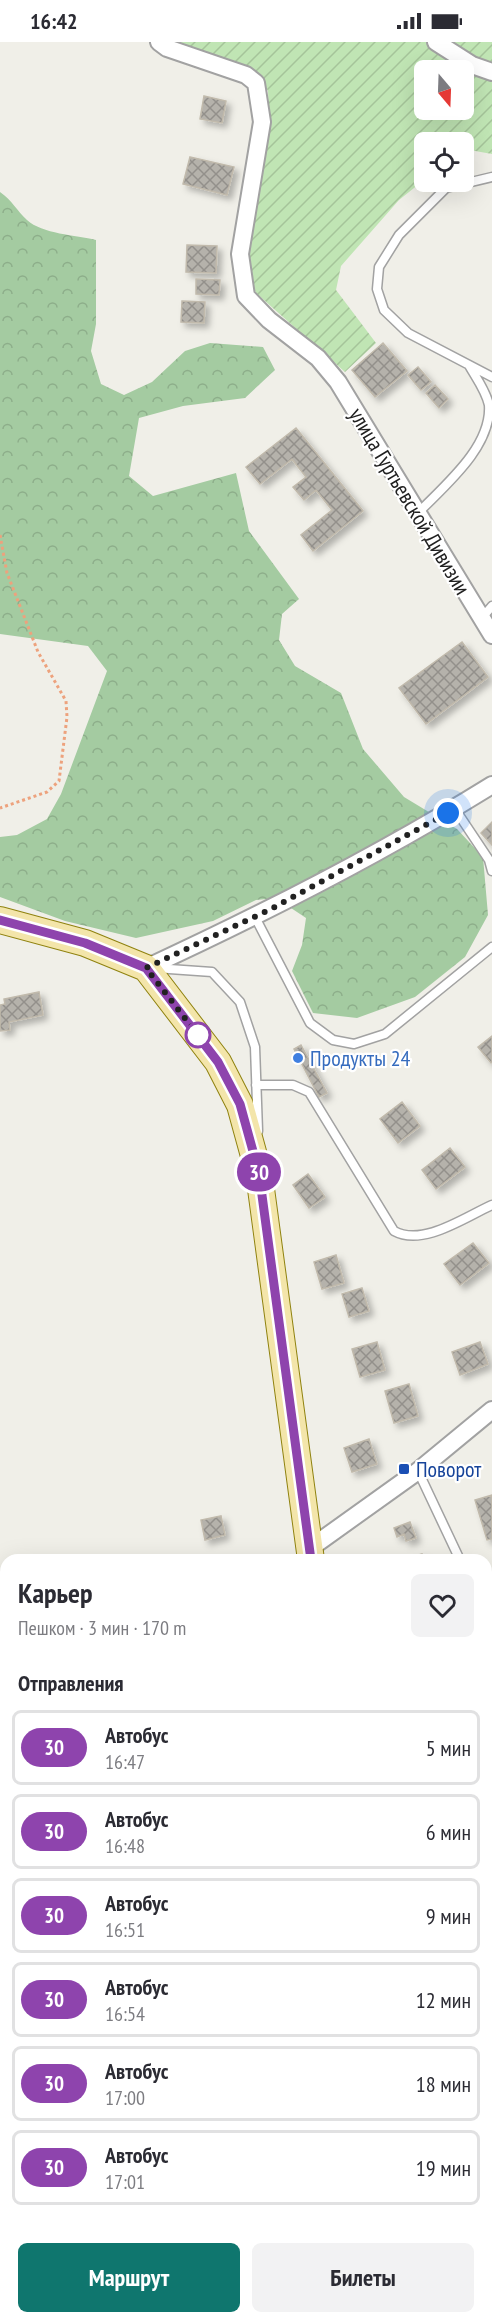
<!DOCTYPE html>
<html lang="ru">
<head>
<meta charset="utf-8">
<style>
  body { margin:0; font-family:"PT Sans Narrow",sans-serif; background:#f2f2f3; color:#2b2b33; height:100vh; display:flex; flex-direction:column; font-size:22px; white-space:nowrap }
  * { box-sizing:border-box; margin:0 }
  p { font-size:20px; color:#7c7c81 }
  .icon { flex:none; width:33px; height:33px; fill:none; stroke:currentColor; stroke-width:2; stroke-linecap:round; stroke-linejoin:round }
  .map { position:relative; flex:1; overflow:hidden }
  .details { position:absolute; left:0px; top:1512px; width:492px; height:770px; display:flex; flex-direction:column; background:#fff; border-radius:18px 18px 0 0; box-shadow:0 6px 24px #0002 }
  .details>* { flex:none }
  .badge { padding:0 12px; border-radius:20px; font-size:21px; line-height:39px }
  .needle { width:39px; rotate:161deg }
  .controls { position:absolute; left:414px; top:18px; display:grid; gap:12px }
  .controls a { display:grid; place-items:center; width:60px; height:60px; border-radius:9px; background:#fff; box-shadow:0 6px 24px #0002; font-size:30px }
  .you { position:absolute; width:30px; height:30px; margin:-15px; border:4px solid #fff; border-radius:50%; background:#1a73e8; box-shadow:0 0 0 9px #1a73e833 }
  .map>.badge { position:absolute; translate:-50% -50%; box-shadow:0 0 0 3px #fff }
  h2 { padding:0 18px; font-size:22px; line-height:54px }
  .round { display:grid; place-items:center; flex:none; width:63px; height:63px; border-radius:9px; background:#f2f2f3 }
  .overview { display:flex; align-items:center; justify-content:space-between; height:102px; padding:0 18px }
  h1 { font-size:28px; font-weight:600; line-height:45px }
  .primary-button { display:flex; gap:12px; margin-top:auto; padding:12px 18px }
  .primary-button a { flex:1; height:69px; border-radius:9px; background:#0f766e; color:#fff; font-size:24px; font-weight:600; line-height:69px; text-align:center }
  .primary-button a+a { background:#f2f2f3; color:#2b2b33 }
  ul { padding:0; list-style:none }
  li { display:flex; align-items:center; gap:18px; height:75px; margin:0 12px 9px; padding:0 6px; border:3px solid #e1e1e2; border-radius:9px }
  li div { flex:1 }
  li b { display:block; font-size:22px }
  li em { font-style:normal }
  li .badge { min-width:66px; font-weight:700; text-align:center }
  .status { display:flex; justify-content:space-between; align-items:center; height:42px; padding:0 30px; background:#fff; direction:ltr }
  .status svg { height:16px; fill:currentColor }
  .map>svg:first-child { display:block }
  .forest { fill:url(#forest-crowns) }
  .garden { fill:url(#garden-furrows); fill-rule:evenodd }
  .water { fill:url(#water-ripples) }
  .building { fill:url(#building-cross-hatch); stroke:#c1baac; stroke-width:1.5; filter:url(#shadow) }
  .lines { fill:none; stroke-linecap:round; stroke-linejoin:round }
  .service-casing { stroke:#a2a2a2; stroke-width:11 }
  .minor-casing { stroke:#a2a2a2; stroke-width:20 }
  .primary-casing { stroke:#8f820f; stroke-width:28 }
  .path { stroke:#eda27d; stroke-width:3; stroke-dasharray:3 3; stroke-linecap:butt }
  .service { stroke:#fff; stroke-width:8 }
  .minor { stroke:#fff; stroke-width:16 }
  .primary { stroke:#f3e5aa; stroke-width:26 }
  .line-casing { stroke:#fff; stroke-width:14 }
  .line { stroke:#8e44ad; stroke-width:9 }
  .walk { stroke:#212121; stroke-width:6; stroke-dasharray:0 10.8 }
  .stop-dot { fill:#fff; stroke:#8e44ad; stroke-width:3 }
  .shop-dot { fill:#3f7fe0; stroke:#fff; stroke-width:2 }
  .transit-dot { fill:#1a4fb4; stroke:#fff; stroke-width:2 }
  .labels { text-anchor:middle; stroke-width:4.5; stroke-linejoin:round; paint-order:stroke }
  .street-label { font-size:22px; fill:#212121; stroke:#fff }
  .shop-label { font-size:22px; fill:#366cbe; stroke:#fff; text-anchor:start }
  .transit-label { font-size:22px; fill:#164399; stroke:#fff; text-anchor:start }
</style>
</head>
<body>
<div class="status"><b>16:42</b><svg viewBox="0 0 49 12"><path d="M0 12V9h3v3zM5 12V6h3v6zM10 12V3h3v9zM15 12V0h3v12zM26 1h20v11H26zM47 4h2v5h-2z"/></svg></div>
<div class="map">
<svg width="492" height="2281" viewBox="0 0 492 2281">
  <defs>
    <pattern id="forest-crowns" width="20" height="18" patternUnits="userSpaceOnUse" patternTransform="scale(1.5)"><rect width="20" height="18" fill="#a4cba1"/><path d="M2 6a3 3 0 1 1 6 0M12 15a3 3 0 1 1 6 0" fill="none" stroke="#8dae8a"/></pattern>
    <pattern id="garden-furrows" width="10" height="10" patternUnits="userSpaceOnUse" patternTransform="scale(1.5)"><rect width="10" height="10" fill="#c0e5b4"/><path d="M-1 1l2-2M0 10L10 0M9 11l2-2" fill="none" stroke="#a5c49a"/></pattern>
    <pattern id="water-ripples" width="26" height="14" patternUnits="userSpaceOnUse" patternTransform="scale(1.5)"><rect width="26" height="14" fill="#adc5d9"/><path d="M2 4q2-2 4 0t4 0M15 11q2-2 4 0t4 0" fill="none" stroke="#95a9ba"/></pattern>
    <pattern id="building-cross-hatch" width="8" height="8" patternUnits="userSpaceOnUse" patternTransform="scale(1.5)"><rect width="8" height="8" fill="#b5b2ab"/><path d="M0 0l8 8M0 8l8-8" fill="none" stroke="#93908b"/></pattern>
    <filter id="shadow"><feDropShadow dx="4.5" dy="4.5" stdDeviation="3" flood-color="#0004"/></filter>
  </defs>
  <rect width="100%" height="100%" fill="#f0efe8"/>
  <path class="forest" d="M0 150C12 158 17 169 27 178 42 192 76 193 96 198V282L91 309 101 342 124 353 152 340 185 309 210 301 263 305 275 328 245 356 183 364 139 376 129 434 153 454 236 431 249 489 299 557 282 572 279 598 295 624 341 651 363 707 404 755 457 787 483 815 488 873 465 915 415 955 357 976 313 971 292 929 302 903 306 876 276 856 256 858 213 879 136 896 65 879 0 855V795L17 793 47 777 61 752 107 629 88 604 0 592Z"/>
  <path class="garden" d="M172 0H492V112L464 107V100H424V138L399 158 341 224 336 248 376 301 345 330 256 251 246 227 269 78 268 49 260 35ZM424 28H464V68H424Z
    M0 1984 6 1985V2276H75V2281H0Z"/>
  <path class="water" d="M486 2104 492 2115V2281H126L127 2276H486Z"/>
  <path class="building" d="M204 54 226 59 222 81 200 77Z
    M190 115 234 125 227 153 183 142Z
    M187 203 217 204 216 231 186 230Z
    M196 237 220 238 219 253 196 252Z
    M182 259 205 260 204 281 181 280Z
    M383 301 407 329 375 355 352 328Z
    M418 325 431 340 421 348 408 333Z
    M435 343 448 357 439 366 426 351Z
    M296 386 363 469 313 509 301 493 332 468 316 448 304 458 293 445 306 435 292 417 260 442 246 425Z
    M462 600 488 635 426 682 399 646Z
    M492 780V803L481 791Z
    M39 950 43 973 9 980 10 988 0 989V963L5 962 4 957Z
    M492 994V1020L491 1021 478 1005Z
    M301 1003 327 1051 319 1055 294 1007Z
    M402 1060 420 1084 398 1101 380 1077Z
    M450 1106 465 1125 436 1147 422 1128Z
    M308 1132 325 1155 309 1166 293 1143Z
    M473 1201 489 1221 460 1243 444 1222Z
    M336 1213 344 1241 322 1247 314 1220Z
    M362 1246 369 1269 349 1275 342 1252Z
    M377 1300 385 1328 360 1335 352 1307Z
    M480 1300 488 1322 460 1333 452 1310Z
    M409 1342 418 1374 394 1381 385 1349Z
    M369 1397 377 1422 352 1430 344 1406Z
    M492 1453V1497L487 1498 475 1458Z
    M221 1474 225 1493 205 1498 201 1478Z
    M410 1480 416 1496 406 1499 404 1492 397 1495 394 1486Z
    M422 1512 424 1518H402Z
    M6 1662V1682L0 1683V1663Z
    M492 1713V1735L486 1738V1715Z"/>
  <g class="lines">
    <g class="service-casing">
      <path id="service" d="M492 135 446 146 399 193 379 225 377 247 384 268 408 291 492 335
        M418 471C444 444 492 405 489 363 486 349 477 337 470 325
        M481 577 492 564
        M455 767 489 818 492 829
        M255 875 310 981 333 998 354 1002 385 992 492 905
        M155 926 212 930 240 960 255 1005 258 1089
        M256 1043H293L309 1050 394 1189C423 1205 465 1175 492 1163
        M418 1429 460 1518
        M486 1581 492 1596
        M0 2233 6 2232"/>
    </g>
    <g class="minor-casing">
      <path id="minor" d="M159 0 167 6 246 33 256 41 262 80 240 212 246 254 269 278 318 316 338 340 492 593
        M436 0 472 23 492 30
        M146 926C265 871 381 812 492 743
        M309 1507 418 1429 492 1368
        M0 1952 6 1956
        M80 2281 81 2276"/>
    </g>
    <g class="primary-casing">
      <path id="primary" d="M0 878 85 901 146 926 218 1020 240 1063 259 1132 311 1518
        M486 1788 492 1794"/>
    </g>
    <path class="path" d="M0 493 7 531 38 610 66 659 67 675 59 739 47 750 0 766
      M486 2081 492 2093"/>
    <use href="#service" class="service"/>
    <use href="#minor" class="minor"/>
    <use href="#primary" class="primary"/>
  </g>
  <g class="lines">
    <g class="line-casing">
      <path id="line" d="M0 878 85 901 146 926 218 1020 240 1062 259 1131 311 1518"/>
    </g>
    <use href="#line" class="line"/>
    <path class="walk" d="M198 993 146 926 269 868 448 771"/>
  </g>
  <circle class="stop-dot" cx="198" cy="993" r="12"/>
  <circle class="shop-dot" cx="298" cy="1016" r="6"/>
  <rect class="transit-dot" x="398" y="1421" width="12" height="12" rx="3"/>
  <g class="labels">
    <g class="street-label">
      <text transform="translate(410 459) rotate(59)" y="8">улица Гуртьевской Дивизии</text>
    </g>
    <g class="shop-label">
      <text x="310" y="1024">Продукты 24</text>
    </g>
    <g class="transit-label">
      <text x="416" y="1435">Поворот</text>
    </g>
  </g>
</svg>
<div class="controls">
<a><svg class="needle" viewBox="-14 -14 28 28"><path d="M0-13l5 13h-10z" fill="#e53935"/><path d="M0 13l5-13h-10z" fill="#7c7c81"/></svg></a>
<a><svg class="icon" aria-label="locate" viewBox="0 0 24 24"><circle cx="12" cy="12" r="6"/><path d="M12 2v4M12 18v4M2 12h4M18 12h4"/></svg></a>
</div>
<div class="you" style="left:448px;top:771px"></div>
<b class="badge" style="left:259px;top:1130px;background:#8e44ad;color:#fff">30</b>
<section class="details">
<div class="overview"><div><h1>Карьер</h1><p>Пешком · 3 мин · 170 m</p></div><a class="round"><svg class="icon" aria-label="heart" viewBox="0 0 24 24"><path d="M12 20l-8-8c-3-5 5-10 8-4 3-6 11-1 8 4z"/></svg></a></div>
<h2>Отправления</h2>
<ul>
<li><span class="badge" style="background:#8e44ad;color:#fff">30</span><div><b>Автобус</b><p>16:47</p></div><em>5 мин</em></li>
<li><span class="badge" style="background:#8e44ad;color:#fff">30</span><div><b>Автобус</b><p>16:48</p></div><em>6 мин</em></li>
<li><span class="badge" style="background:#8e44ad;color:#fff">30</span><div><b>Автобус</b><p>16:51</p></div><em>9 мин</em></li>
<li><span class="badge" style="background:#8e44ad;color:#fff">30</span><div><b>Автобус</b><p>16:54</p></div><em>12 мин</em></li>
<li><span class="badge" style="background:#8e44ad;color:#fff">30</span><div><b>Автобус</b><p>17:00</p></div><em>18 мин</em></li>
<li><span class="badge" style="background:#8e44ad;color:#fff">30</span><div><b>Автобус</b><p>17:01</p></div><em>19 мин</em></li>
</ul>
<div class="primary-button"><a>Маршрут</a><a>Билеты</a></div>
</section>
</div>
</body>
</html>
